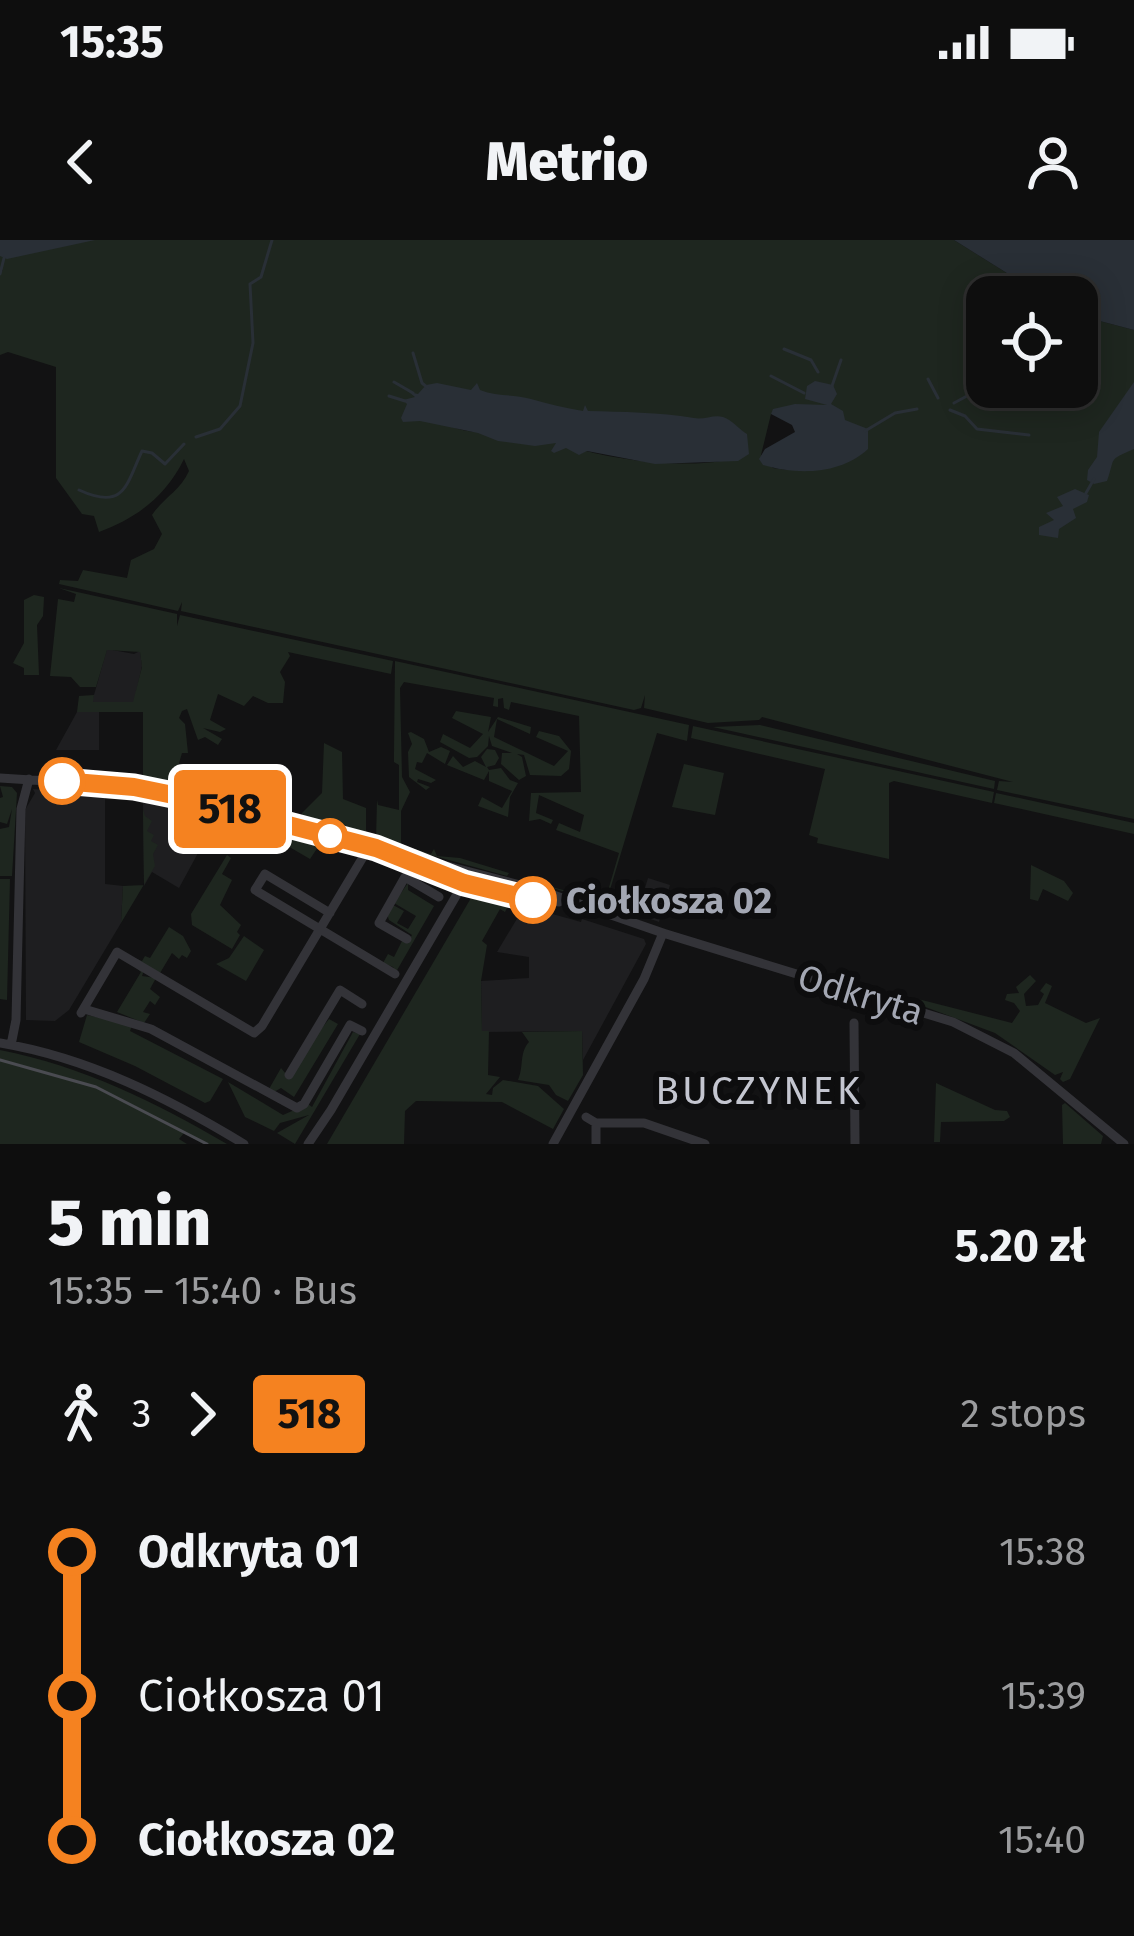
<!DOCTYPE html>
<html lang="en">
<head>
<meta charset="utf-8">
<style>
  body { margin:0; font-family:"Fira Sans",sans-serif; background:#1c1c1c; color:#f1f3f6; height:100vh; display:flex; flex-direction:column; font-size:45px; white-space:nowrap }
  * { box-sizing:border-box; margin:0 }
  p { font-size:39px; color:#9b9c9e }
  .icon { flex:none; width:66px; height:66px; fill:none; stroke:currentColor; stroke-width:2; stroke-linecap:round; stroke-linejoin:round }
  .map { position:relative; height:904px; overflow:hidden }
  .sheet { display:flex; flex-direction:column; background:#0e0e0e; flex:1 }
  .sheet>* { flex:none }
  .badge { padding:0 24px; border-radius:9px; font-size:42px; line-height:78px }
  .buttons { position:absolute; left:966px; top:36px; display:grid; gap:24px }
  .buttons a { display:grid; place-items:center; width:132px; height:132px; border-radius:24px; background:#0e0e0e; box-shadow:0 6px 30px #0003,0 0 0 3px #2e2e2e; font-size:60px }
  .map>.badge { position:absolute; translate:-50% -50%; box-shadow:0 0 0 6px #fff }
  .legs { display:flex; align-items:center; gap:18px; height:132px; padding:0 48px; font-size:39px }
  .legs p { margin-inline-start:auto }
  .overview { display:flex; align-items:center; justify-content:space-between; height:204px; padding:0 48px }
  h1 { font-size:66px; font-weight:800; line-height:90px }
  ul { padding:0 48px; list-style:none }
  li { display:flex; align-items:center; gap:42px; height:144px; font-size:45px }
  li i { display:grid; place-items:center; width:18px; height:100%; margin:0 15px; background:currentColor }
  li i::after { content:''; width:30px; height:30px; margin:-15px; border:9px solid; border-radius:50%; background:#0e0e0e }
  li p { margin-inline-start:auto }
  li:first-child i { background:linear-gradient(#0000 50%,currentColor 0) }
  li:last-child i { background:linear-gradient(currentColor 50%,#0000 0) }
  .status { display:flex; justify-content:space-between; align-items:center; height:84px; padding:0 60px; background:#0e0e0e; direction:ltr }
  .status svg { height:33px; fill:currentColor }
  header { display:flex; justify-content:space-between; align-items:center; height:156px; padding:0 48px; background:#0e0e0e; font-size:54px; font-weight:800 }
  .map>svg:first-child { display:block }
  .built { fill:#1e1e20 }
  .green { fill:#1e261f; fill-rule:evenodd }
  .water { fill:#292f36 }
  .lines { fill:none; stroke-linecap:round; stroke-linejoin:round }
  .stream { stroke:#292f36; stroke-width:3 }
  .minor { stroke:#333338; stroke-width:9 }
  .tram { stroke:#4a4b51; stroke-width:3 }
  .line-1-casing { stroke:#fff; stroke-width:27 }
  .line-1 { stroke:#f58220; stroke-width:18 }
  .stop-1-dot { fill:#fff; stroke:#f58220; stroke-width:6 }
  .labels { text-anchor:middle; stroke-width:12; stroke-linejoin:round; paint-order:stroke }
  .stop-label { font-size:36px; font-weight:bold; fill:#a3a7b3; stroke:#0d0d0e; text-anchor:start }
  .street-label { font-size:36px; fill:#a3a7b3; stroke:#0d0d0e }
  .neighbourhood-label { font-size:39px; letter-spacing:3px; fill:#c4c6d0; stroke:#0d0d0e }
</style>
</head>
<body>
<div class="status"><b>15:35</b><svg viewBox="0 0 49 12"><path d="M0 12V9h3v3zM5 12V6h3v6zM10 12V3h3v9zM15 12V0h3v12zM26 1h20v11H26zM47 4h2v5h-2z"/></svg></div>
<header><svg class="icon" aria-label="back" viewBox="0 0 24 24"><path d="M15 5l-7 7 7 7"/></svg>Metrio<svg class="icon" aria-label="person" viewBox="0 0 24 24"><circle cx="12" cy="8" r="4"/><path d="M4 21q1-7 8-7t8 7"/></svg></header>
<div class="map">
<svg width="1134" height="904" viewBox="0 0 1134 904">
  <rect width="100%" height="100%" fill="#121213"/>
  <path class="built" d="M107 409 134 414 140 411 142 426 134 462H92Z
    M77 472H99V510H56Z
    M33 549 105 554V644L123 646 121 683 69 770 55 781 26 780 25 570 35 553Z
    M143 561 217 578 179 648 152 632 144 646Z
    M648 638 670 645 659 682 637 674Z
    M531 668 581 682 582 679 644 699 646 704 583 820 582 791 482 792 481 741 529 738V717L497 712 518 677Z"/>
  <path class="green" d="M0 0H954L1045 57H987V147H1077V75L1134 90V159L1101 202 1100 209 1114 212 1134 192V579L997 550 999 541 1013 542 762 477 759 480 708 483 644 468 645 455 641 468 634 470 181 371 182 362 178 371 59 344 60 340 78 341 83 330 127 338 131 320 154 309 162 294 152 275C164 257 180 251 189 231L184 219C166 256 137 278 99 292L94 276 82 274 56 238V127L8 112 0 115V32L3 30 0 29ZM443 146 493 161H525L558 174 588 178 663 175 721 184 743 196 746 212C715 233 622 221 586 211L580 214 579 208 558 200 534 199 523 186 514 196C500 185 494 193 478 192 459 192 438 181 420 177L427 166 437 161V147ZM794 165 838 174 841 182 858 193 861 208 849 217C842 217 836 221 829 224 813 231 790 231 773 228L761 215 771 174Z
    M59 348 177 374V386L180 375 393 421 391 434 288 412 290 416 280 432 285 442 283 463H268L253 456 244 466 218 454 210 480 226 489 220 492 203 488 222 499 218 505 205 497 198 500 187 469 182 471 179 478 185 484 188 513H182L175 537 197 542 192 551 148 542 143 540V472H77L79 456 94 455 93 462H133L142 427 140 412 107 410 96 447H80L71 437 50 436 58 359 74 362 76 354Z
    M34 355 44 357 43 376 37 385 39 435H24V428L13 423 24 403V360Z
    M395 421 689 485 687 501 657 493 606 663 615 667 529 641 605 661 619 613 556 590 559 583 580 592 584 575 539 555 536 573 553 580 551 584 540 579 529 581 531 553 581 552 579 476 511 462 509 470 504 468 503 458 498 459V467L493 466 494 458 404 442 400 448 402 537 410 552 401 571V605L431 614 434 609 437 616 460 618 509 633 507 636 376 600 377 560 378 565 399 570V525L394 522V513Z
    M456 471 491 477 488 492 498 477 531 487 530 494 497 479 494 497 554 526 568 511 536 497 539 491 559 496 571 511 569 529 561 536 530 535 524 515 517 514 522 517 526 536 519 540 501 524 502 513H512L492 506 489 496 488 506 477 517 469 518 440 502 443 494 470 508 483 494 452 478Z
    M760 485 995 541 994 549 713 487Z
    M693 486 994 552 992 563 894 541 889 543V619L817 603 818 598 809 595 825 529 691 498Z
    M411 492 424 499 429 512 441 507 450 511 445 524 427 513 422 523 417 522 415 529 436 540 431 543 418 539 417 542 430 547 426 550 409 537 408 512 412 504 408 493Z
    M324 503 342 512 343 559 366 568V595L363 598 302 581V573L322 553Z
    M487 509 495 510 499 518 495 525 487 527 489 530 501 528 510 540 518 543 510 557 508 577 478 566 482 557 502 568 512 551 489 541V531L484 540 447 525 453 516 463 527 475 521 486 527 481 517Z
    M684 524 724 533 715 575 672 567Z
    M0 546 12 547 17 553 12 636H0V589L9 587 12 569 7 584 0 582V558L3 557Z
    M996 553 1134 583V594L994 563Z
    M143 569 145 576 152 581 147 591 154 595 151 601 158 605 153 614 155 626 121 683 123 646 144 645Z
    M242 581 322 601 310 619 255 587 250 585 247 594 235 590Z
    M227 615 231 618 222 634 232 640 220 665 241 685 237 692 240 695 232 709 192 685 191 674Z
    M1031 625 1064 641 1073 653 1068 661 1043 649 1038 661 1030 659Z
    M0 639H10L7 760 0 759Z
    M408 643V650L434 666 396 732 393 727 383 723 388 714 394 717 402 701 407 703 412 695 389 680 387 674 393 665 404 671 397 683 408 689 416 676 394 663Z
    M480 654 510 662 505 672 500 669 482 701 487 705 481 741 482 791H489L488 835 500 837 486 854 492 855 493 848 503 840 538 846 564 869 553 889 502 862 416 861 405 871 404 904H327L471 658Z
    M169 687 183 696 191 711 187 718 182 715 179 719 172 713 160 733 129 716 142 721 145 716 150 718Z
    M244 696 264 710 246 741 216 724 229 718Z
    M126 720 144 730 142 736 156 738 150 749 160 757 155 765 150 761 143 772 150 774 144 783 117 772 141 732Z
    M1030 735 1036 741 1024 754 1026 766 1038 765 1044 754 1040 751 1046 743 1052 746 1045 763 1086 783 1100 778 1070 839 1063 842 1060 839 1063 832 1055 835 995 793 912 762 914 758 1012 783 1020 771 1014 763 1005 760 1007 754 1019 753 1016 747Z
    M87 775 132 785 130 791 223 839 210 861 205 863 135 826 79 802Z
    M329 779 338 784 294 857 281 848 274 852 269 849 281 828 286 834Z
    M582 791 583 835 568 861 556 855 549 845 518 840C524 827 519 813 529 802L522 792Z
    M353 792 360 794 295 904 277 893 309 875 280 883 274 891 245 877 228 842 283 875 308 864 312 867Z
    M0 810C82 826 155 862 227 904H203L184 893 179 899 187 904H0Z
    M936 843 995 870 1007 871 1010 877 1004 881 941 882 940 902H934Z
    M1065 863 1103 896 1101 904H1063L1062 865Z"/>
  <path class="water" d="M0 0H95L7 19 0 16Z
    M954 0H1134V90L1077 75V57H1045Z
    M815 141 833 145 837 154 831 164 843 171 845 180 868 189V209C840 235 797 235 763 225L759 219 765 209 795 192 792 185 771 174 773 169 795 164 827 165 805 159 807 146Z
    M1134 142V209C1107 221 1116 216 1107 241L1094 244 1087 240 1088 230 1097 217 1099 192Z
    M437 143 471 150 477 143 480 150C497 157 515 154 531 159 548 164 565 168 583 171L585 165 588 171C622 172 659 172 694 178 704 180 714 174 723 177 731 179 740 190 747 194L749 214 738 221 655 224 587 211 579 215 566 208 554 213 551 211 556 203 535 206 498 201 478 193 420 181 403 182 401 178 407 164 403 160 415 157 409 152 418 154 426 145Z
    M1075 249 1089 255 1087 262 1073 269 1076 278 1059 289 1058 298 1039 295V287L1054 280 1046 273 1063 266 1057 257Z"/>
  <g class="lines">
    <path class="stream" d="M0 34 4 18
      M784 109 811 120 818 132
      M413 113 422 143 428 148
      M771 136 804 153
      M928 139 938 158
      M394 142 413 153
      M832 146 841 120
      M389 156 405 161
      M954 163 967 156C974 157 979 162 986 163 1006 168 1025 156 1044 151L1053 154
      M950 170 965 176 977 189 1029 195
      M865 191 895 173 917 169
      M196 197 220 189 240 166 253 103 250 44 261 37 272 0
      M79 250C125 271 126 245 142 211L152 213 165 224 184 204
      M1086 253 1094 239"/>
    <path class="minor" d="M0 538 110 545 178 556 539 650 663 693 953 782 1014 813 1124 904
      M420 624C464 645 511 658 559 662
      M330 673 265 634 255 650 395 734
      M407 699 379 683 405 637 439 657
      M84 769 151 789 297 868 304 864 350 785 362 791
      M81 773 117 712 254 793 262 786 369 607
      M854 783 855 904
      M0 803C89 818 168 858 244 904
      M11 805 16 780 21 569 29 539
      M289 835 340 750 362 764
      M586 877 596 883H644L705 904
      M596 883V904
      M308 904 331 870 470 632
      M553 904 644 739 663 693"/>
    <path class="tram" d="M0 820 96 847 207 904"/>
  </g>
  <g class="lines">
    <g class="line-1-casing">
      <path id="line-1" d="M62 541 134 547 178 556 376 608 464 643 533 660"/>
    </g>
    <use href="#line-1" class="line-1"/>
  </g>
  <g class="stop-1-dot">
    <circle cx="62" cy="541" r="21"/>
    <circle cx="330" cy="596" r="15"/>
    <circle cx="533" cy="660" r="21"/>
  </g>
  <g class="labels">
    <g class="stop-label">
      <text x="566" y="673">Ciołkosza 02</text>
    </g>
    <g class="street-label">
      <text transform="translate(861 754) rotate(17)" y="13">Odkryta</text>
    </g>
    <g class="neighbourhood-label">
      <text x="759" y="864">BUCZYNEK</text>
    </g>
  </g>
</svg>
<div class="buttons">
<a><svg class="icon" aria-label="locate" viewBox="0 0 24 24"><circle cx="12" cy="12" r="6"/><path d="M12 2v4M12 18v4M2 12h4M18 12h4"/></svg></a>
</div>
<b class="badge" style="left:230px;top:569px;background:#f58220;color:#111">518</b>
</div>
<section class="sheet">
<div class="overview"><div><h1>5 min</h1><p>15:35 – 15:40 · Bus</p></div><b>5.20 zł</b></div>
<div class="legs"><svg class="icon" aria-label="walk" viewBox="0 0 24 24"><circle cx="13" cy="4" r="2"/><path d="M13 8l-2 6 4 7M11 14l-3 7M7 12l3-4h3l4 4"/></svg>3<svg class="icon" aria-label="forward" viewBox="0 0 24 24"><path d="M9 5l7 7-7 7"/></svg><b class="badge" style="background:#f58220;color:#111">518</b><p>2 stops</p></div>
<ul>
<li><i style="color:#f58220"></i><b>Odkryta 01</b><p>15:38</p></li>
<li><i style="color:#f58220"></i><span>Ciołkosza 01</span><p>15:39</p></li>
<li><i style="color:#f58220"></i><b>Ciołkosza 02</b><p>15:40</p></li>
</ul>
</section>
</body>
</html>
